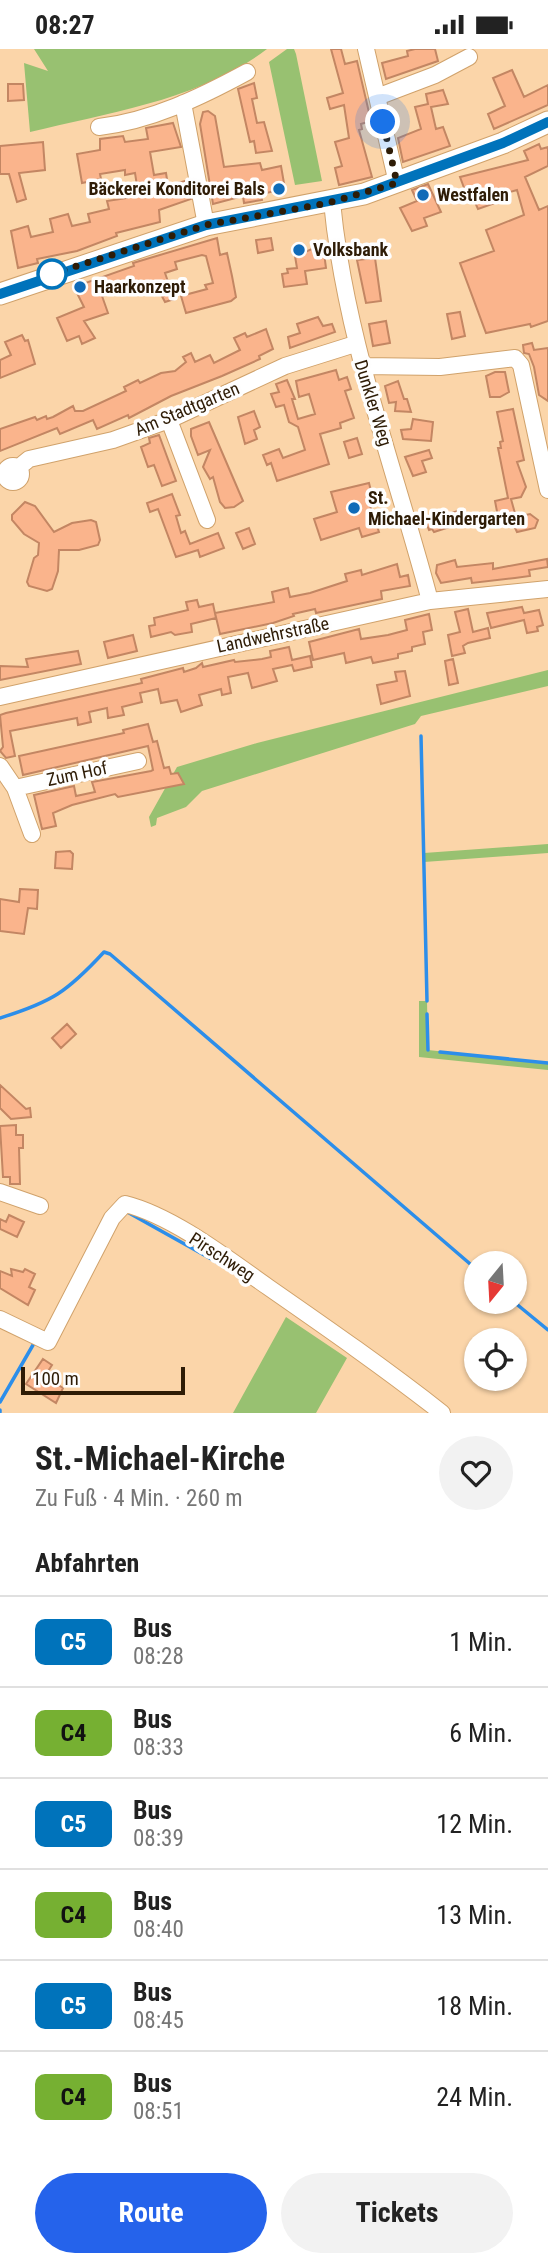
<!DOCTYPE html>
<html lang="de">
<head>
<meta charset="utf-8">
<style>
  body { margin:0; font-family:"Roboto Condensed",sans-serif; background:#f2f2f2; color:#222; height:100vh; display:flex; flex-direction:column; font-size:26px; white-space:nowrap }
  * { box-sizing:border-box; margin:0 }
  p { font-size:23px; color:#767676 }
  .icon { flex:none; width:38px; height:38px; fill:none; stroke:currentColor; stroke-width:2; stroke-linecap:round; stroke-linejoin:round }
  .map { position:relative; height:1364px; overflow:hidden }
  .drawer { display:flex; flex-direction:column; background:#fff; flex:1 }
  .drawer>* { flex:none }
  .badge { padding:0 14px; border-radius:10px; font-size:24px; line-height:46px }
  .needle { width:46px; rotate:198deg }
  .controls { position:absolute; left:464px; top:1202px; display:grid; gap:14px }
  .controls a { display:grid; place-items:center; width:63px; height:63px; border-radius:50%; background:#fff; box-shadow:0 2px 5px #0004; font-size:35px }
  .scale { position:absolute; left:21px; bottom:18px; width:164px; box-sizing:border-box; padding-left:7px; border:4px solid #2e1c06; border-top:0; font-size:19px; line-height:24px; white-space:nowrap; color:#2e1c06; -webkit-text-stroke:5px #fefefe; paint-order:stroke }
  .you { position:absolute; width:35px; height:35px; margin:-18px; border:5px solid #fff; border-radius:50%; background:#1a73e8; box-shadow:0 0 0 10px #1a73e833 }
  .map>.badge { position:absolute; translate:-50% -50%; box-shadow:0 0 0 4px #fff }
  h2 { padding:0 35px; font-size:26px; line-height:63px }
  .round { display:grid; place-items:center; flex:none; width:74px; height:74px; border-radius:37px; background:#f2f2f2 }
  .overview { display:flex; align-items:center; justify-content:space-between; height:119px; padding:0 35px }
  h1 { font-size:33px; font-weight:700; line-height:52px }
  .primary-button { display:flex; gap:14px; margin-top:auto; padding:14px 35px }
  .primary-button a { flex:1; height:80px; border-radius:42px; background:#2563eb; color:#fff; font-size:28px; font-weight:700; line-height:80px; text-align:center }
  .primary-button a+a { background:#f2f2f2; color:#222 }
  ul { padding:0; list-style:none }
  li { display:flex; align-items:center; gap:21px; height:91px; padding:0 35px; border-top:2px solid #e0e0e0 }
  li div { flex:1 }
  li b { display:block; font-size:26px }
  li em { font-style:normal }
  li .badge { min-width:77px; font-weight:700; text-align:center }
  .status { display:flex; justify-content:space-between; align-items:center; height:49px; padding:0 35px; background:#fff; direction:ltr }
  .status svg { height:19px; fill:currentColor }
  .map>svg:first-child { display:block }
  .green { fill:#98c171 }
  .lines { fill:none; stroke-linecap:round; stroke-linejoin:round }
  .stream { stroke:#2c8eea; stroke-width:3.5 }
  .building { fill:#fab48c; stroke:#c38663; stroke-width:2 }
  .minor-casing { stroke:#d0a26b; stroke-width:18 }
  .major-casing { stroke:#d0a26b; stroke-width:23 }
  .minor { stroke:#fff; stroke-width:16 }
  .major { stroke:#fff; stroke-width:21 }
  .line-casing { stroke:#fff; stroke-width:16 }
  .line { stroke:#0073bb; stroke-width:10 }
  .walk { stroke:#2e1c06; stroke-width:7; stroke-dasharray:0 12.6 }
  .poi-dot { fill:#106bb8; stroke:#fefefe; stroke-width:2.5 }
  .stop-dot { fill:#fff; stroke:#0073bb; stroke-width:3.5 }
  .labels { text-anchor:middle; stroke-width:7; stroke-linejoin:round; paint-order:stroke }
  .poi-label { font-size:18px; font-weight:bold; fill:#2e1c06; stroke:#fefefe; text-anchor:start }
  .street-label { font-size:18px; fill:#2e1c06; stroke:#fefefe }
</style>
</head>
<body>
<div class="status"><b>08:27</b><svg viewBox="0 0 49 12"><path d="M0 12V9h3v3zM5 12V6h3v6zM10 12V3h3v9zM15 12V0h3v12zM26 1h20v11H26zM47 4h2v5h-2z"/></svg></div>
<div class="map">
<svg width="548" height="1364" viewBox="0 0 548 1364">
  <rect width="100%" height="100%" fill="#fbd5a9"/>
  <path class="green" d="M34 0H267C200 51 110 63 30 83L24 14 48 22Z
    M287 0H294L296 5 322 132 295 136 269 13Z
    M548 621V637L421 667 415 675 202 742 186 758 157 769 156 776 151 778 149 768 177 718 257 694Z
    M548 795V804L424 813V804Z
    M419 952H427L428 1001 548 1014V1021L419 1008Z
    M286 1268 347 1309 316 1364H233Z"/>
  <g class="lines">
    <path class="stream" d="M421 687 427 952
      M427 965 428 1001
      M0 969C52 953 67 943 104 903L110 905 476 1220
      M440 1003 548 1014
      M129 1164 231 1221
      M514 1253 548 1281
      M0 1353 33 1296
      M0 1361V1363"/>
  </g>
  <path class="building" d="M331 0H341L345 15 357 12 371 72 361 75 362 80 359 81 372 128 339 136 335 119 342 117 335 93 349 89 344 56 330 60 327 49 343 44Z
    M415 0H435L438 12 386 30 382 14 408 7 407 2Z
    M512 21 524 48 548 36V56L494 80 488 65 505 57 493 29Z
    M254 34 257 49 252 50 257 74 264 73 272 102 256 104 254 92 250 93 238 40Z
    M8 35H23L24 51 8 52Z
    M443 41 448 55 431 58 436 80 443 78 450 97 403 113 398 89 421 80 415 58 428 55 426 45Z
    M208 62 215 67 224 118 260 114 262 121 281 117 285 140 261 145 262 151 244 154 243 147 213 155 200 75 203 63Z
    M173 74 181 98 150 103 154 126 166 124 168 137 185 132 191 150 159 161 160 173 116 184 117 187 77 202 37 210 38 214 18 219 11 182 28 177 31 188 53 183 50 170 68 165 72 177 90 173 88 165 109 160 107 152 127 149 126 145 138 143 135 124 125 126V121L100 125 101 130 82 134 77 105 100 101V90L123 87 125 93 148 90 146 79Z
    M43 93 45 121 19 124 26 150 17 153 9 125H0V97Z
    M539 95 541 100 548 98V117L525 128 539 161 548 157V272L531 278 530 275 486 284 460 214 494 202 486 181 524 166 517 141 499 146 501 152 478 160 470 142 466 144 460 128 528 111 524 102Z
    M428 135 441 163 424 169 427 177 412 182 400 159 417 152 412 141Z
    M217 189 220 206 227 204 232 227 236 248 231 252 186 264 181 247 207 240 205 236 213 234 206 207 202 206 175 213 177 220 165 224 174 250 165 253 156 236 134 242 130 231 113 237 115 243 102 247 108 264 84 272 95 289 82 295 79 287 67 292 57 269 84 258 74 238 134 217 133 214Z
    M271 189 273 201 258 204 256 191Z
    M317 198 324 204 326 219 305 222 307 235 284 238 282 225 288 224 287 220 297 219 295 207Z
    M375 209 381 252 366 254 357 211Z
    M460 263 465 287 452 290 447 265Z
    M318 268 323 277 332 275 335 283 290 299 288 288 300 284 297 275Z
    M386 272 390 294 373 297 369 275Z
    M266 280 273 300 259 307 260 310 222 327 171 347 129 369 128 366 97 380 93 371 60 385 57 379 0 402V380L35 368 37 371 46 367 47 370 53 368 73 357 75 362H83L126 342 124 338 138 331 140 334 161 324 175 322 186 313 183 308 191 304 195 313 210 306 214 314 240 301 234 289 245 284 247 288Z
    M22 286 25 292 28 291 35 315 0 329V311L11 306 5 293Z
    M532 294 534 301 548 299V352L539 346 534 318 529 305 524 304 523 296Z
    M336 321 339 331 347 328 351 340 345 342 354 369 340 374 341 379 320 385 329 415 277 432 271 414 267 416 263 406 279 400 283 409 305 401 298 378 289 373 284 356 276 358 271 345 279 343 276 335 287 331 295 350H292L298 370 315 365 309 345 299 348 296 332Z
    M495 323H505L509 343 500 348H490L486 327Z
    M398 332 404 350H407L411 363 395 362 396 353 389 354 385 337Z
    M513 360 524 411 517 413 526 438 521 448 511 450 516 468 530 465 538 471 535 479 517 483 511 470 499 473 495 452 508 449 498 399H501L500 393 503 392 497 363Z
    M254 362 260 378 254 381 257 390 245 395 238 368Z
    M413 370 433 373 431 392 403 390 401 381 411 380Z
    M209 373 243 452 234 458 225 459 220 453 213 428 210 430 203 418 210 401 198 406 191 387V380Z
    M159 386 176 432 162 437 154 416 148 418 141 398 150 394 149 389Z
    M357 389 362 405 349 409 344 393Z
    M429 401 432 409 422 412 426 423 413 427 405 408Z
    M369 434 372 446 367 448 379 483 362 488 359 479 321 491 314 470 337 463 331 443Z
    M172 445 180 466 176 467 181 484 185 482 190 495 218 484 224 499 200 508 198 501 176 508 158 460 150 463 147 454Z
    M25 453 35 457 54 483 72 474 91 471 96 473 100 491 98 496 79 501H59L58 522 52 540 47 542 29 537 27 533 34 509 38 506 39 494 24 485 12 471V466Z
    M464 460 468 472 434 483 432 480 429 481 424 468 440 463 442 467Z
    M249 479 255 495 243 500 236 484Z
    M547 510 548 518 529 521 530 527 515 529 472 534 471 529 441 534 436 524 437 516 455 511 457 518 493 514V520Z
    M397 515 400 528 408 526 410 537 381 542 382 550 316 564 315 560 293 565 294 567 273 574 220 585 215 564 274 553 272 543 288 539 290 548 310 544 347 532 345 525 361 521 362 526Z
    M197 551 199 558 213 555 216 569 191 575 192 583 175 586 171 583 151 588 149 577 155 576 154 569 188 561 186 553Z
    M522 558 524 564 539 561 543 576 537 578 538 582 527 584 524 571 491 579 487 564Z
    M468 560 473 583 488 579 490 589 468 594 463 597 465 604 452 607 448 586 460 583 455 563Z
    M429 565 432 581 423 583 425 595 412 598V602L398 605V609L373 614 371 608 346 614 344 604 313 611 309 593 359 580 361 590 388 586 407 581 405 571Z
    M133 586 137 602 108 609 104 593Z
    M289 598 292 611 310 607 312 618 294 622 292 616 273 620 277 632 252 639 248 624 228 628 231 644 222 646 221 640 199 646 202 656 181 663 177 651 161 654 158 640 140 644 142 653 122 658 124 666 108 669 107 659 89 663 91 673 78 676 77 669 10 682 15 707 6 709 0 702 3 698 0 666 6 664 142 634 141 630 183 619 184 623 196 619 202 614 203 618 234 611 235 613 262 610 271 608 270 602Z
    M78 602 81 615 0 631V617L28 618 26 610Z
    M453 610 458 634 449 636 445 612Z
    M405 622 410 647 381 655 377 636 397 632 395 623Z
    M148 675 153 693 157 692 164 719 169 718 171 725 178 724 184 735 118 748 115 745 72 756 53 764 56 777 42 780 34 746 74 737 76 747 95 743 92 733 151 722 153 721 148 697 23 726 19 707 124 684 123 681Z
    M70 802 73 805 72 820 55 819 56 803Z
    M20 840 38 841 37 860 28 859 24 885 0 882V850L19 853Z
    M67 975 76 985 61 999 52 989Z
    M0 1036 26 1060 30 1059 31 1068 11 1070 0 1059Z
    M16 1076V1086H23V1099H19L20 1135H10V1128H3L0 1077Z
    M9 1166 24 1173 17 1188 0 1180V1170L6 1173Z
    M11 1220 23 1223 25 1220 35 1225 29 1238 35 1241 28 1256 0 1239V1222L12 1227Z
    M43 1310 52 1316 45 1327 63 1339 56 1354 26 1335Z"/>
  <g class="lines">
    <g class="minor-casing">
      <path id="minor" d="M366 0 397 134
        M377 48 435 26 469 8
        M183 54 206 176
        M99 78C151 72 201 48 247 23
        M332 153C345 290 395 419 430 552
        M363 317 440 318 515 309 521 316 548 441
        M169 371 207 471
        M5 425a8 8 0 1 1 16 0a8 8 0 1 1-16 0Z
        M18 419 29 410 113 391 169 371 285 317 355 295
        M0 648 430 552 548 540
        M0 717 15 739 32 785
        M15 739 138 712
        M0 1143 40 1157
        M0 1270 48 1293 112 1169 125 1155C173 1167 228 1210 268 1238 327 1279 386 1320 442 1364"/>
    </g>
    <g class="major-casing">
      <path id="major" d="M0 245 206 176 364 145 503 94 548 73"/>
    </g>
    <use href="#minor" class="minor"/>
    <use href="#major" class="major"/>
  </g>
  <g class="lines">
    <g class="line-casing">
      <path id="line" d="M0 245 206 176 364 145 503 94 548 73"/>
    </g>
    <use href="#line" class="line"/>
    <path class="walk" d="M52 225 206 176 328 154 397 134 383 73"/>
  </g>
  <g class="poi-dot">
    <circle cx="279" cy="140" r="7"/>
    <circle cx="423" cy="146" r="7"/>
    <circle cx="299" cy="201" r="7"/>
    <circle cx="80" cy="238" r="7"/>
    <circle cx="354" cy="459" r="7"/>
  </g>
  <circle class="stop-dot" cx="52" cy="225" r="14"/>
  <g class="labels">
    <g class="poi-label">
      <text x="265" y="146" text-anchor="end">Bäckerei Konditorei Bals</text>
      <text x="437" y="152">Westfalen</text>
      <text x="313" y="207">Volksbank</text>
      <text x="94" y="244">Haarkonzept</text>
      <text x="368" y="455">St.<tspan x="368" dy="21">Michael-Kindergarten</tspan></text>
    </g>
    <g class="street-label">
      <text transform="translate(373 354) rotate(73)" y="6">Dunkler Weg</text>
      <text transform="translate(187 360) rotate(-23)" y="6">Am Stadtgarten</text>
      <text transform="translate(273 586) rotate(-12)" y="6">Landwehrstraße</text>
      <text transform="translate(77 725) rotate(-12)" y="6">Zum Hof</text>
      <text transform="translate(222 1208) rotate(33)" y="6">Pirschweg</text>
    </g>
  </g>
</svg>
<div class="controls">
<a><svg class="needle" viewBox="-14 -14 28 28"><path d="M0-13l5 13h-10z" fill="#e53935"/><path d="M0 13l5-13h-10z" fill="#767676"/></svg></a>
<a><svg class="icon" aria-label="locate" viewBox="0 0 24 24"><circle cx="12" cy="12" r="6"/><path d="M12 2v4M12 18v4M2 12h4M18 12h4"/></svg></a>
</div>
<div class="scale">100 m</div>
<div class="you" style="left:383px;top:73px"></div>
</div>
<section class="drawer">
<div class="overview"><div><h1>St.-Michael-Kirche</h1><p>Zu Fuß · 4 Min. · 260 m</p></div><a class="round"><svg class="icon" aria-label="heart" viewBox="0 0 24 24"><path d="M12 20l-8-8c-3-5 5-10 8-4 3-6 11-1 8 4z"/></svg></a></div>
<h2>Abfahrten</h2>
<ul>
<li><span class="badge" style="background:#0073bb;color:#fff">C5</span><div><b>Bus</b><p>08:28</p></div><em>1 Min.</em></li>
<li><span class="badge" style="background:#76b032;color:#111">C4</span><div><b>Bus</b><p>08:33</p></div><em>6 Min.</em></li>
<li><span class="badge" style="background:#0073bb;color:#fff">C5</span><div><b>Bus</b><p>08:39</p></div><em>12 Min.</em></li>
<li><span class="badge" style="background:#76b032;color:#111">C4</span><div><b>Bus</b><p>08:40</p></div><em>13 Min.</em></li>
<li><span class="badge" style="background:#0073bb;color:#fff">C5</span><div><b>Bus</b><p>08:45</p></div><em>18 Min.</em></li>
<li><span class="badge" style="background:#76b032;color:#111">C4</span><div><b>Bus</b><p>08:51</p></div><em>24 Min.</em></li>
</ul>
<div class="primary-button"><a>Route</a><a>Tickets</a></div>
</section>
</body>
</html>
